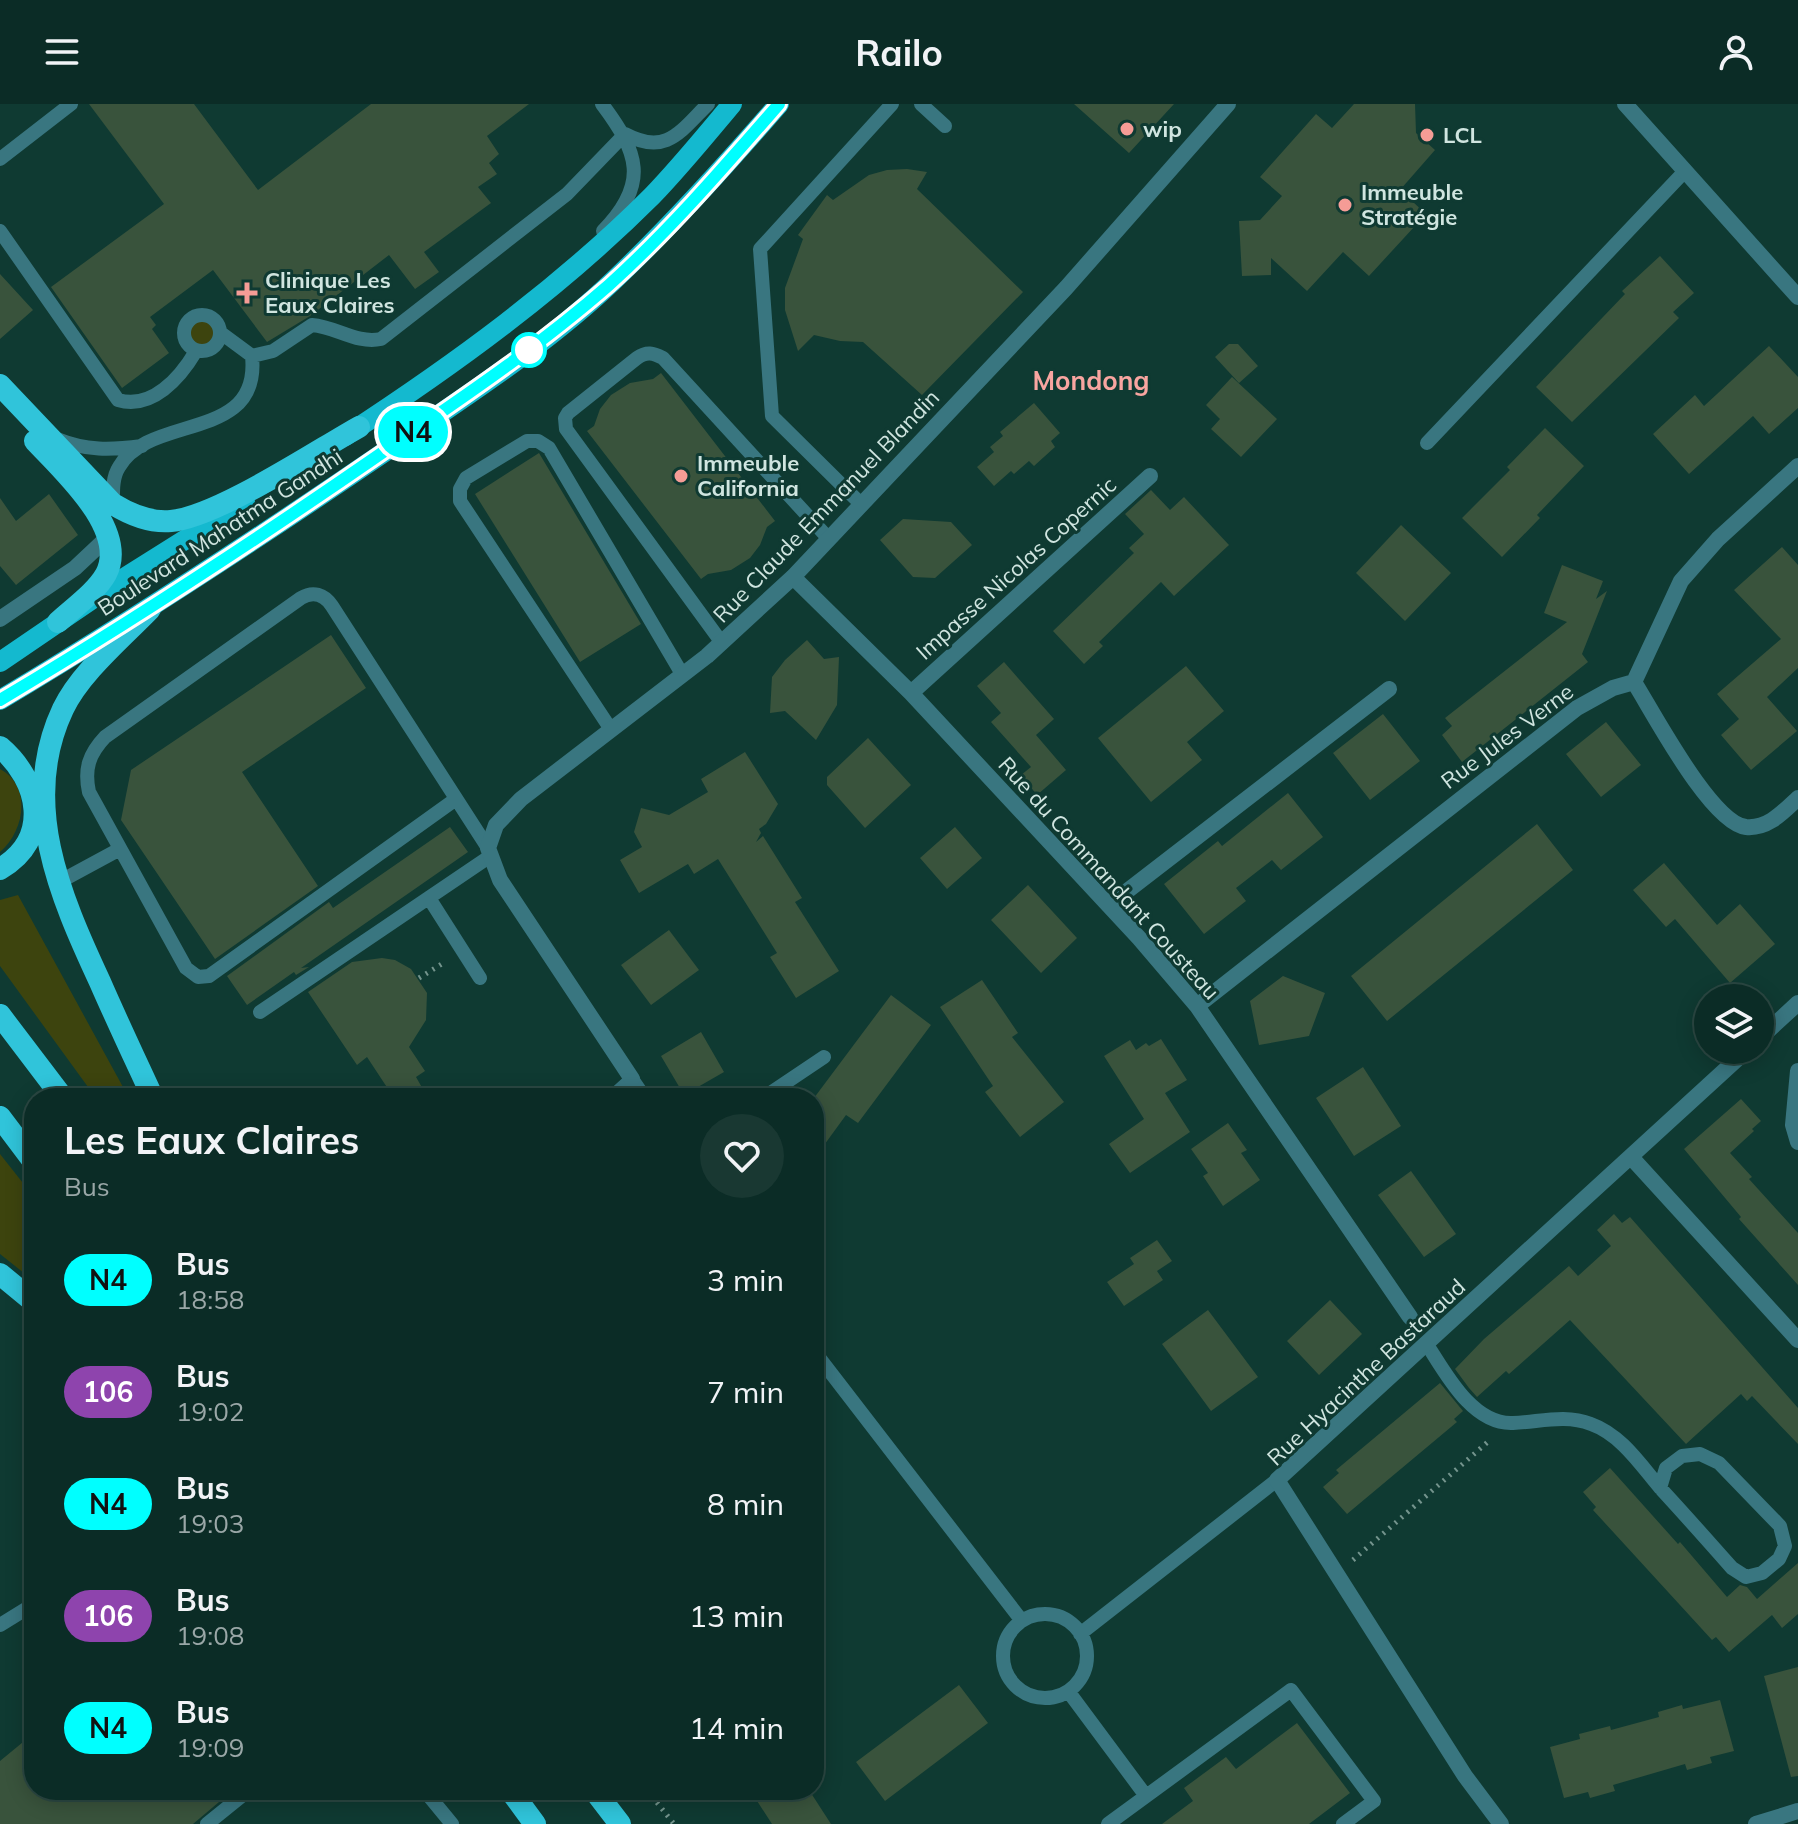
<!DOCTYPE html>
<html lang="en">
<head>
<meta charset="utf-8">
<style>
  body { margin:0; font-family:Mulish,sans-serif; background:#193832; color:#f1f3f6; height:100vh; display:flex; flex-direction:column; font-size:30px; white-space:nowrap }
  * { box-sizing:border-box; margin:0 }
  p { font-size:26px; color:#9aa7a7 }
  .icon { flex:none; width:44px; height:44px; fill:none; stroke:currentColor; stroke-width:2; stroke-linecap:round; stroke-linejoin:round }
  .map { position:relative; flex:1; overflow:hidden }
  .details { position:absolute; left:24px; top:984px; width:800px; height:712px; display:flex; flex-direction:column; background:#0b2c26; border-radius:32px; box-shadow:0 4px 20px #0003,0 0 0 2px #2b4843 }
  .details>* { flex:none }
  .badge { padding:0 16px; border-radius:26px; font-size:28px; line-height:52px }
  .buttons { position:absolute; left:1694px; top:880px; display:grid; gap:16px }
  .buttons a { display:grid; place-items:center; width:80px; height:80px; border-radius:50%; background:#0b2c26; box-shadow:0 4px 20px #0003,0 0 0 2px #2b4843; font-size:40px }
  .map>.badge { position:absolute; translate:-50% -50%; box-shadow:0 0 0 4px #fff }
  .round { display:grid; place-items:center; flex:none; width:84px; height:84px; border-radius:42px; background:#193832 }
  .headline { display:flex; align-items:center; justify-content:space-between; height:136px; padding:0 40px }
  h1 { font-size:38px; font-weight:700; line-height:60px }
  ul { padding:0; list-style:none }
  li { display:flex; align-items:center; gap:24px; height:112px; padding:0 40px }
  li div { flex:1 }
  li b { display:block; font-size:30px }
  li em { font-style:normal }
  li .badge { min-width:88px; font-weight:700; text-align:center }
  header { display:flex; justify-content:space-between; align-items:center; height:104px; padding:0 40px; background:#0b2c26; font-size:36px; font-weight:700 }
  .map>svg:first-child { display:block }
  .green { fill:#3d440e }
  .building { fill:#39533c }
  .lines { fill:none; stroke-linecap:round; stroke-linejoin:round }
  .path { stroke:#74948d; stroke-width:5; stroke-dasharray:2 6; stroke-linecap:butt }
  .service { stroke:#397680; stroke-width:14 }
  .minor { stroke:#397680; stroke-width:16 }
  .primary { stroke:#14b9cf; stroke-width:20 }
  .trunk { stroke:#30c4da; stroke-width:22 }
  .line-casing { stroke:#fff; stroke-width:18 }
  .line { stroke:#0ff; stroke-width:12 }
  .poi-dot { fill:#f59c96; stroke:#0f3a32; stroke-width:3 }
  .stop-dot { fill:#fff; stroke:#0ff; stroke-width:4 }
  .labels { text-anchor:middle; stroke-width:6; stroke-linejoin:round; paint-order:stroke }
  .poi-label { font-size:22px; font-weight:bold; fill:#d0e5e0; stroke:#0f3a32; text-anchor:start }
  .street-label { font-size:22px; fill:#d0e5e0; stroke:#0f3a32 }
  .quarter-label { font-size:26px; font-weight:bold; fill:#f9a5a0; stroke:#0f3a32 }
</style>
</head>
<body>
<header><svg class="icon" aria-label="menu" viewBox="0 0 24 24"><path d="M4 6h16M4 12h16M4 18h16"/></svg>Railo<svg class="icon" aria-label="person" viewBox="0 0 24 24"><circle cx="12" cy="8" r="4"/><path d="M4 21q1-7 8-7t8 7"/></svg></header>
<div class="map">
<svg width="1798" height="1720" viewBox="0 0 1798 1720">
  <rect width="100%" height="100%" fill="#0f3a32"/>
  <path class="green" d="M184 229a18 18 0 1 1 36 0a18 18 0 1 1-36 0Z
    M0 665C32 682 25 727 0 748Z
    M18 791 129 994H96L0 862V796Z
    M0 1050 34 1093V1177L0 1150Z"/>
  <path class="building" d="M89 0H194L258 86 371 0H529L487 32 499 50 489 59 497 70 478 83 491 99 424 148 439 168 415 185 389 151 310 212 267 238 213 166 150 213 156 221 152 225 169 249 122 284 51 183 164 100Z
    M1074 0H1174L1129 49Z
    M1354 0H1415L1416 29 1435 46 1400 86 1426 110 1369 172 1343 148 1307 187 1271 154V171L1242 172 1239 117 1260 116 1282 92 1260 73 1316 10 1332 24Z
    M907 65 927 68 917 85 1023 188 922 291 863 238 840 237 814 231 798 247 785 206V184L803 135 798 131 827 91 833 96 869 71 887 66Z
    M1660 152 1694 189 1673 208 1679 214 1572 318 1536 283 1625 190 1622 187Z
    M0 170 33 206 0 235Z
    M1229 240H1238L1258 262 1239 279 1215 253Z
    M1769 242 1798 273V304L1769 330 1753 312 1689 370 1653 330 1695 291 1704 302Z
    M661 269 775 417 767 423 760 441 750 454 731 466 708 470 701 475 587 327 594 322 600 305 611 291 630 279 653 275Z
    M1232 273 1277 315 1241 353 1211 325 1220 315 1206 301Z
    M1034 299 1060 329 1051 337 1055 343 1034 362 1029 357 1014 370 1011 367 994 382 977 363 994 348 990 343 1003 332 1000 328Z
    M1545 324 1584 362 1537 411 1540 414 1502 453 1462 414 1510 366 1507 363Z
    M539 349 641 520 580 558 475 390Z
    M1151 386 1170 406 1184 393 1229 441 1174 492 1161 478 1099 538 1103 542 1084 560 1053 527 1134 449 1129 444 1144 430 1125 410Z
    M49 390 78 431 16 481 0 462V394L16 417Z
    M903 415 951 418 972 441 935 474 913 473 880 436Z
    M1401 421 1451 469 1405 517 1356 469Z
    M1782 443 1798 461V564L1767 593 1797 627 1751 666 1721 631 1739 615 1717 590 1781 535 1734 486Z
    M1562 461 1603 477 1596 495 1607 487 1582 550 1588 558 1462 658 1442 631 1452 622 1445 614 1567 518 1544 509Z
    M331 531 366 584 242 668 318 782 215 855 121 716 131 666Z
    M807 536 824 555 839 553 837 601 816 636 785 607 770 609 772 573 785 556Z
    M1004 558 1054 615 1036 631 1066 666 1037 691 1021 671 1031 663 991 618 1001 609 977 582Z
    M1186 562 1224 607 1187 638 1202 656 1151 698 1098 634Z
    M1383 610 1420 657 1370 696 1333 649Z
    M1606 618 1641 661 1601 693 1566 650Z
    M868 634 911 681 865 724 827 681V673Z
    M745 648 778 700 766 720 759 725 761 729 756 738 763 732 802 794 795 798 839 867 796 894 770 853 777 849 718 755 694 770 688 760 639 789 620 756 642 743 634 728 641 704 669 711 708 688 701 675Z
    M1288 689 1323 733 1281 766 1272 756 1236 784 1246 797 1204 830 1164 780 1218 737 1222 742Z
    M1537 720 1573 766 1387 917 1351 872Z
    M450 723 468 748 301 864 309 863 296 871 294 868 247 901 227 872 329 798 333 804Z
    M955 723 982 754 947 785 920 754Z
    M1664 759 1717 821 1740 800 1775 840 1730 879 1675 815 1666 823 1633 786Z
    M1028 781 1077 834 1041 869 991 816Z
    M669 826 699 866 651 901 621 861Z
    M382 854 395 856 411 865 427 889 426 916 409 943 425 967 416 973 428 994H394L367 953 357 961 308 888 352 858Z
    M1283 872 1325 889 1309 932 1259 941 1250 897Z
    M982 876 1018 929 1012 933 1064 998 1020 1033 985 988 993 982 940 903Z
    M891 891 931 921 858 1019 846 1011 814 1055V994Z
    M701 928 724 968 684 991 661 952Z
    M1161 935 1187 976 1165 989 1190 1028 1130 1069 1109 1040 1144 1015 1104 952 1130 936 1136 946 1146 939 1149 942Z
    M1363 963 1401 1022 1354 1052 1316 994Z
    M1741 995 1761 1017 1752 1025 1754 1027 1730 1049 1752 1073 1749 1075 1798 1129V1181L1739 1115 1741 1113 1684 1045Z
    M1228 1019 1247 1046 1241 1049 1260 1076 1223 1102 1203 1072 1208 1069 1191 1045Z
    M1411 1067 1456 1130 1424 1153 1378 1091Z
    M1614 1110 1622 1119 1630 1113 1798 1304V1340L1752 1292 1747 1297 1741 1290 1686 1340 1570 1216 1509 1270 1506 1267 1477 1293 1469 1284 1455 1265 1484 1235 1569 1162 1578 1172 1611 1142 1597 1126Z
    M1157 1136 1172 1157 1157 1167 1163 1176 1124 1202 1107 1178 1134 1160 1130 1154Z
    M1330 1196 1362 1230 1319 1271 1287 1237Z
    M1208 1206 1258 1273 1211 1307 1162 1240Z
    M1440 1279 1463 1307 1454 1315 1457 1318 1347 1410 1323 1383 1339 1369 1336 1366Z
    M1610 1364 1678 1440 1680 1438 1727 1493 1740 1481 1747 1483 1757 1495 1798 1459V1510L1782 1524 1772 1511 1729 1548 1716 1533 1712 1536 1593 1406 1596 1403 1583 1388Z
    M1798 1563V1672L1791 1673 1764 1572Z
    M959 1581 988 1619 885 1697 856 1658Z
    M1720 1596 1734 1647 1710 1653 1712 1659 1687 1666 1685 1660 1613 1681 1615 1687 1590 1694 1588 1688 1564 1694 1550 1643 1580 1635 1579 1630 1610 1622 1611 1626 1659 1613 1658 1608 1682 1601 1683 1605Z
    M1297 1619 1350 1689 1309 1720H1162L1193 1697 1184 1684 1226 1653 1236 1665Z
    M34 1629V1686H209L219 1698 193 1720H0V1657Z
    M750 1686H809L831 1720H772Z"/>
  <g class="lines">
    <path class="path" d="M419 874 445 858
      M1353 1456 1490 1336
      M647 1686 674 1720"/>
    <path class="service" d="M602 0C638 48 650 79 603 127
      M921 0 945 22
      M625 30C666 52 680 28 708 0
      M0 55 71 0
      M0 127 118 296C152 306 180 274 196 247
      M184 229a18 18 0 1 1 36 0a18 18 0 1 1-36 0Z
      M221 229 252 252 273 247 312 221C337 223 356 240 381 235L567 90 625 30
      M57 335C86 347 111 346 142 342
      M1427 339 1685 67
      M113 400C113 388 112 374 119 363 150 309 261 339 252 252
      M861 400 772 312 760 145 892 0
      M722 539 566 325 565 314 568 309 637 254C647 247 653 249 663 254L829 435
      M610 624 460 397V385L466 374 527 337H538L549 344 682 570
      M456 695 209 872 198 873 186 864 89 688C84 665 89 650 105 633L301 494C313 487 324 490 332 502L488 744
      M59 778 120 745
      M429 794 480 874
      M260 908 489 753
      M611 994 632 975 645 994
      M763 994 824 953
      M1426 1239C1445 1268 1472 1321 1513 1319 1540 1318 1565 1310 1591 1320 1622 1331 1642 1363 1662 1386 1686 1412 1709 1438 1732 1464L1746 1473 1762 1469 1779 1455 1785 1442 1780 1422 1719 1359 1700 1350 1682 1352 1666 1364 1660 1384
      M814 1247 1022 1517
      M1003 1552a42 42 0 1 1 84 0a42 42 0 1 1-84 0Z
      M0 1521 34 1500
      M1080 1530 1277 1376
      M1068 1587 1146 1692
      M424 1686 452 1720
      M207 1720 249 1686
      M1108 1720 1291 1586 1374 1697 1343 1720"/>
    <path class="minor" d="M1625 0 1798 193
      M793 473 911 589 1139 834 1197 902 1410 1213
      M0 515 75 464 108 433
      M1634 578C1653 608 1711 719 1746 723 1768 725 1783 708 1798 694
      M911 589 1150 372
      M1109 801 1389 585
      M1197 902 1577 604 1613 584 1634 578 1681 477 1718 435 1798 362
      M1760 934 1798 899
      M1798 967 1793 1021 1798 1038
      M632 975 500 776 488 744 496 721 521 695 707 552 793 473 1066 184 1228 0
      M1631 1053 1798 1236
      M1501 1720 1465 1672 1277 1376 1747 946
      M1756 1720 1798 1707"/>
    <path class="primary" d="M345 332C454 261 560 184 652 92 680 63 706 31 732 0
      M0 558 113 481 245 398
      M0 596C132 517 260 433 386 347 464 293 545 242 613 177 672 121 726 61 779 0"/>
    <path class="trunk" d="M0 281 113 400C131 411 150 419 171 417 217 413 316 347 359 323
      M35 337C63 367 129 426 106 470 96 488 73 504 58 518
      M150 505C122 534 80 569 63 605 19 698 60 792 100 878 117 917 135 955 153 994
      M0 643C40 677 52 735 0 765
      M0 911 63 994
      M0 1013 34 1058
      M0 1170 34 1198
      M510 1686 535 1720
      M594 1686 620 1720"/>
  </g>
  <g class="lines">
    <g class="line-casing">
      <path id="line" d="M0 596C128 520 253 438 376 353 456 298 536 245 609 181 670 126 725 62 779 0"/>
    </g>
    <use href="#line" class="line"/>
  </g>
  <g class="poi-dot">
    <circle cx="1127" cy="25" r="8"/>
    <circle cx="1427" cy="31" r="8"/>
    <circle cx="1345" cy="101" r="8"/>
    <path d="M243 177h8v8h8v8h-8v8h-8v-8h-8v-8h8z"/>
    <circle cx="681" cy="372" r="8"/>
  </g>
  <circle class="stop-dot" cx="529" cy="246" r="16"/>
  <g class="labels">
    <g class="poi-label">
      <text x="1143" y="33">wip</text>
      <text x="1443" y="39">LCL</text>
      <text x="1361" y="96">Immeuble<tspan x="1361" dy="25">Stratégie</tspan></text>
      <text x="265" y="184">Clinique Les<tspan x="265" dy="25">Eaux Claires</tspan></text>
      <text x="697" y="367">Immeuble<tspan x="697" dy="25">California</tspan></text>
    </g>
    <g class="street-label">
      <text transform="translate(826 402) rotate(-46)" y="8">Rue Claude Emmanuel Blandin</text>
      <text transform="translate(220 428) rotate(-33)" y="8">Boulevard Mahatma Gandhi</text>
      <text transform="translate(1016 464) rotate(-42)" y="8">Impasse Nicolas Copernic</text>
      <text transform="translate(1507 632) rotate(-37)" y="8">Rue Jules Verne</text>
      <text transform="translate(1109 774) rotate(48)" y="8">Rue du Commandant Cousteau</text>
      <text transform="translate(1366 1268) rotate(-43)" y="8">Rue Hyacinthe Bastaraud</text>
    </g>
    <g class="quarter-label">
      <text x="1091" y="286">Mondong</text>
    </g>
  </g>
</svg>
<div class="buttons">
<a><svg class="icon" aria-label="layers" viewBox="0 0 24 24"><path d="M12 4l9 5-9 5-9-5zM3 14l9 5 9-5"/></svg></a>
</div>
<b class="badge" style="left:413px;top:328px;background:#0ff;color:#111">N4</b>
<section class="details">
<div class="headline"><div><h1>Les Eaux Claires</h1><p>Bus</p></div><a class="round"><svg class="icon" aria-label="heart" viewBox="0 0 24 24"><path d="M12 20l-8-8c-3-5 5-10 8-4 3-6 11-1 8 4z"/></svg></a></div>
<ul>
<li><span class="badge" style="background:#0ff;color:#111">N4</span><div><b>Bus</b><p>18:58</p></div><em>3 min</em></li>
<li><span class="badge" style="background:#8e44ad;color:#fff">106</span><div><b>Bus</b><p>19:02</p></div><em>7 min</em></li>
<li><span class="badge" style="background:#0ff;color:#111">N4</span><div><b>Bus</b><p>19:03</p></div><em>8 min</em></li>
<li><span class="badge" style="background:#8e44ad;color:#fff">106</span><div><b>Bus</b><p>19:08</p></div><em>13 min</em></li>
<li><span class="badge" style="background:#0ff;color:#111">N4</span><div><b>Bus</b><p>19:09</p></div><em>14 min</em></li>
</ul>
</section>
</div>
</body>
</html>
